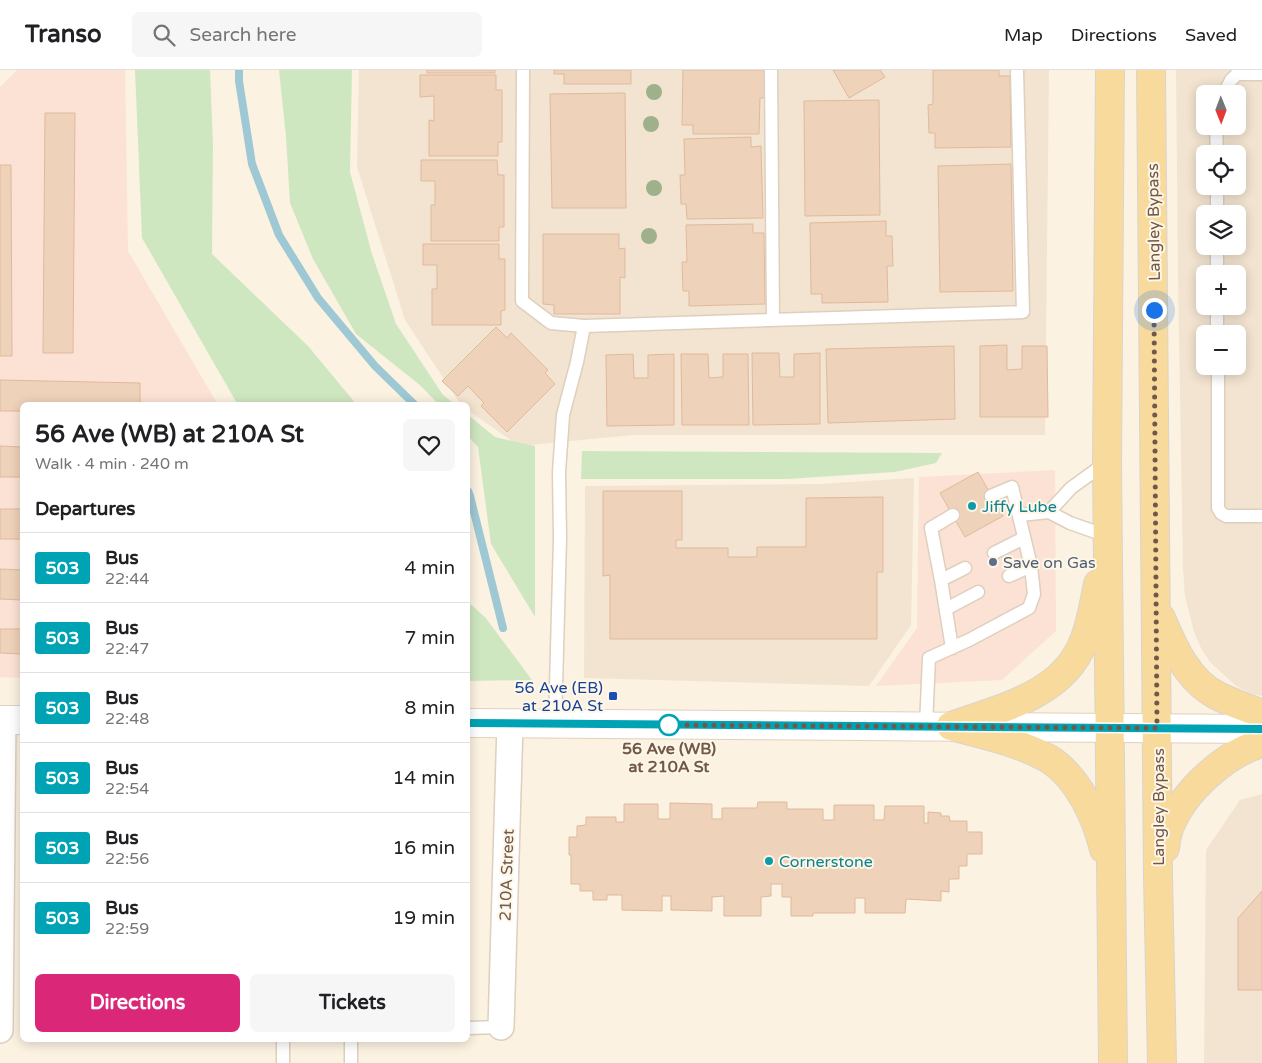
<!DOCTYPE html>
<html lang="en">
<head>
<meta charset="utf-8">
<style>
  body { margin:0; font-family:"Varela Round",sans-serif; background:#f6f6f6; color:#202124; height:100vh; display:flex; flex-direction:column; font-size:19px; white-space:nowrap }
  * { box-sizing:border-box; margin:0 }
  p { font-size:16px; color:#757577 }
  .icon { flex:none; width:28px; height:28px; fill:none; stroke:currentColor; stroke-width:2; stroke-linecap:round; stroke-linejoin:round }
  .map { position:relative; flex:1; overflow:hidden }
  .sheet { position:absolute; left:20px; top:332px; width:450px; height:640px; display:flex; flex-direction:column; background:#fff; border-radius:8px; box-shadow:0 2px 12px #0003 }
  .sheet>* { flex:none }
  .badge { padding:0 10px; border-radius:4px; font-size:18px; line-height:32px }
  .needle { width:32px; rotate:179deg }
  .buttons { position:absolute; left:1196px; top:15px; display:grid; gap:10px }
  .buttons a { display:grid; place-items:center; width:50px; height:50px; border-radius:8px; background:#fff; box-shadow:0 2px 12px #0003; font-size:25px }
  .you { position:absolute; width:25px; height:25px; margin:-12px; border:4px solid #fff; border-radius:50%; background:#1a73e8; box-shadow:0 0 0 8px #1a73e833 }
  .map>.badge { position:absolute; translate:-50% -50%; box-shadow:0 0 0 2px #fff }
  h2 { padding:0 15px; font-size:19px; line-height:45px }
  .round { display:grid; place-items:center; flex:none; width:52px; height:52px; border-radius:8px; background:#f6f6f6 }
  .summary { display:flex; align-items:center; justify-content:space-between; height:85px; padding:0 15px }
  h1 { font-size:24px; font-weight:700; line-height:38px }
  .button { display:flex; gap:10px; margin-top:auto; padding:10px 15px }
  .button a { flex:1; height:58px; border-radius:8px; background:#db2777; color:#fff; font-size:20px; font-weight:700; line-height:58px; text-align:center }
  .button a+a { background:#f6f6f6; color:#202124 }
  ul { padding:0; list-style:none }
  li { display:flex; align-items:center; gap:15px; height:70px; padding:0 15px; border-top:1px solid #e0e0e0 }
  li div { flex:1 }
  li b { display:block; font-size:19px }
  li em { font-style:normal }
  li .badge { min-width:55px; font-weight:700; text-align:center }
  header { display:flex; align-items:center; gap:30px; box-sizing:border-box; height:70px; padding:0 25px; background:#fff; border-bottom:1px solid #e0e0e0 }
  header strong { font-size:24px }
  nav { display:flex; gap:28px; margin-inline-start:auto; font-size:18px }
  .search { width:350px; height:45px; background:#f6f6f6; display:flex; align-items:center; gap:12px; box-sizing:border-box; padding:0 18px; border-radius:8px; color:#757577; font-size:19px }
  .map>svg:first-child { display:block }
  .residential { fill:#f2e4d0; fill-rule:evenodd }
  .commercial { fill:#fbe2d5 }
  .green { fill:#cfe7c1 }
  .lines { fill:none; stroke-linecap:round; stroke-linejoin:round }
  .stream { stroke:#9ec9d4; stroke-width:8 }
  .building { fill:#efd2ba; stroke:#e0b99c }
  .lane-casing { stroke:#decfbe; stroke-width:15 }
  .street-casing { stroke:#decfbe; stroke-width:28 }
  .secondary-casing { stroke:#e3d0bc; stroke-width:30 }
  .primary-casing { stroke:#dad4d0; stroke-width:30 }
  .lane { stroke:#fff; stroke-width:12 }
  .street { stroke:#fff; stroke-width:25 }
  .secondary { stroke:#fff; stroke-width:28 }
  .primary { stroke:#f7da9c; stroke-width:28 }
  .tree { fill:#9fb18b }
  .line-casing { stroke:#fff; stroke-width:11 }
  .line { stroke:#00a3b4; stroke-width:8 }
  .walk { stroke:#71594a; stroke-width:5; stroke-dasharray:0 9 }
  .culture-dot { fill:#0f9aa8; stroke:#fef6e7; stroke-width:2 }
  .service-dot { fill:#5c6f8a; stroke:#fef6e7; stroke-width:2 }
  .transit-dot { fill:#1a4fb4; stroke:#fef6e7; stroke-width:2 }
  .stop-dot { fill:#fff; stroke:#00a3b4; stroke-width:2.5 }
  .labels { text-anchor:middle; stroke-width:4; stroke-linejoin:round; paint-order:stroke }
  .street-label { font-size:16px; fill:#71594a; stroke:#fef6e7 }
  .culture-label { font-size:16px; fill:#0d838f; stroke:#fef6e7; text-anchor:start }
  .service-label { font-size:16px; fill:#4e5e75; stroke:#fef6e7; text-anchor:start }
  .transit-label { font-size:16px; fill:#164399; stroke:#fef6e7; text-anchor:end }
  .stop-label { font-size:16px; font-weight:bold; fill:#71594a; stroke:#fef6e7 }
</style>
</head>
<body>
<header>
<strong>Transo</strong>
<div class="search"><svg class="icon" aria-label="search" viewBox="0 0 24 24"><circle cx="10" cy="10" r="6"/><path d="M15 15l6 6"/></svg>Search here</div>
<nav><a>Map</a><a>Directions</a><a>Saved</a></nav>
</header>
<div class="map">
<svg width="1262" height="993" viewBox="0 0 1262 993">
  <rect width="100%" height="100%" fill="#fbf2e1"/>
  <path class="residential" d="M359 0H1049L1045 365H633L519 376 468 340V335H461L405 250 357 97Z
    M1176 0H1262V626L1253 624 1236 616 1210 592 1201 578 1194 562 1185 526 1183 498 1178 208ZM1205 24H1238V56H1205ZM1205 84H1238V116H1205ZM1205 144H1238V176H1205ZM1205 204H1238V236H1205ZM1205 264H1238V296H1205Z
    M914 408 911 555 869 616 584 608 585 416 819 414Z
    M1262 724V993H1204L1206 780 1240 730Z"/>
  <path class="commercial" d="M17 0H125L128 181 218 335H22V608L0 607V17Z
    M1055 400 1056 561 1002 610 876 616 917 558 919 407Z"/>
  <path class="green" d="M135 0H210L213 73 212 184 308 276 357 335H238L142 168Z
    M279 0H352L350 102 372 184 396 254 443 325 456 335H439L421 316 356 264 313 189 290 133 286 67Z
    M468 345 495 367 535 376V547L491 474 478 377 468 366Z
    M582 381 942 383 936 393 895 402 787 409H581Z
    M468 532 485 547 532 610 468 611Z"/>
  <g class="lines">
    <path class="stream" d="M239 0V11L252 94 279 165 318 228 375 296 415 335
      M468 421 470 426 503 558"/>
  </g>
  <path class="building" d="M427 0H495V3H427Z
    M554 0H631V14H564V4H554Z
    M683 0H765V28H760L759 64H693V55H682Z
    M833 0H880L885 7 849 28Z
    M933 0H999V6H1010L1011 77 935 78V63H929L928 35 933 34Z
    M420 5H496V20H502V72H498V86H429V50L434 51V26L420 27Z
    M625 23 626 138H552L550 24Z
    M879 30 880 145 805 146 804 31Z
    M45 43H75L73 283H43Z
    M751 67V77L761 76 763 148 687 149 686 134H681L680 105H685L684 69Z
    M421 90H497L498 105H504V157H499V171H431V135H435V111H421Z
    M1011 94 1013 221 940 222 938 96Z
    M0 95H11L12 286H0Z
    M886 151V166H892L893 196H887L888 232 822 233V224H811L810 153Z
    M753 154V163H764L765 234 689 236V221H683L682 192H687L686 155Z
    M543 164H619V179L625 178V208L620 207V244H554V235L543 234Z
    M423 174H499V189H505V240L501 241V255H432V219H437V195H423Z
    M496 257 507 268 511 263 548 300 545 303 555 314 507 362 481 336 484 333 468 316 458 326 442 311Z
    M1007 275V300L1022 299V276H1047L1048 347H980V276Z
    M954 276 955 349 828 353 826 279Z
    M752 283H779L780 307H794V284L820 283V354L753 355Z
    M633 284 634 308H648V285L674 284V355L607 356 606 285Z
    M681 284H708L709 308 723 307V284H748L749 355H682Z
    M0 310 140 313V335H22V341H0Z
    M0 376 22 377V407H0Z
    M978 402 1003 446 965 467 940 423Z
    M603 421H682V470H676V478H728V487H757V477H806V428L883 427V502H877V569H610V505L603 506Z
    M0 439H22V469H0Z
    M0 499 22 500V530L0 529Z
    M0 559H22V584L0 583Z
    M758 732H787V739H823V750H834V735H874V750H884L885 736H924V753H928V742L941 743V746H949L950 751H967V762H982V784H967V796H959V809H949V822L941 821V831L906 829 905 843H865V828H855V843H813V846H791V827H782V814H771V826L761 827V846H724V826L712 827V841L671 840V826H662V841L622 840V825H607V830H593V821H580V814H571V785H569V767H577V756L586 755V747H616V752H624V734H658V749H670V733L712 734V749H722V738H757Z
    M1262 821V920H1238V848Z"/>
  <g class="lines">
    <g class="lane-casing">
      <path id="lane" d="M523 0 522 231 551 253 584 256 1023 242 1017 0
        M771 0 773 250
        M1224 24 1231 10 1237 4H1262
        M1216 56 1217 84
        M1217 116V144
        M1217 176V204
        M1217 236V264
        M1218 296V438L1221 443 1226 446H1262
        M1049 442 1071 418 1107 392
        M1020 445 1049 442 1070 453 1107 466
        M994 483 1024 468
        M1009 506 1031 496
        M941 510 931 458 953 445
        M946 539 978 522
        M952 578 941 510 965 498
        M555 654 560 468 559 402 563 345 577 292 584 256
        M926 656 929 588 969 570 1029 538 1034 524 1031 496 1012 417 991 426
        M468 958 501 957
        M351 970V993
        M283 993V970"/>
    </g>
    <g class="street-casing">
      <path id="street" d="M501 957 510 654
        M0 960 3 650"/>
    </g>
    <g class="secondary-casing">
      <path id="secondary" d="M0 650H22
        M468 653 1262 659"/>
    </g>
    <g class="primary-casing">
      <path id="primary" d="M1110 0 1107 392 1113 993
        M1151 0 1158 807 1162 993
        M1161 548C1173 577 1188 611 1218 626 1232 633 1248 638 1262 644
        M951 656C998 639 1062 626 1083 573 1091 555 1094 533 1098 514
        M951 656C984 665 1019 672 1049 689 1078 707 1096 747 1104 779
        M1165 778C1166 771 1167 763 1170 756 1184 721 1226 683 1262 673"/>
    </g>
    <use href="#lane" class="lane"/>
    <use href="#street" class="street"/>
    <use href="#secondary" class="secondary"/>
    <use href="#primary" class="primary"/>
  </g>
  <g class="tree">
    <circle cx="654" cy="22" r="8"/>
    <circle cx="651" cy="54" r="8"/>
    <circle cx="654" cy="118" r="8"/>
    <circle cx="649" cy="166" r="8"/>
  </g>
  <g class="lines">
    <g class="line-casing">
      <path id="line" d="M468 653 1262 659"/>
    </g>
    <use href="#line" class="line"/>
    <path class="walk" d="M669 655 1157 658 1154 240"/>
  </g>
  <g class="culture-dot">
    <circle cx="972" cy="436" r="5"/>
    <circle cx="769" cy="791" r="5"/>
  </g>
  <circle class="service-dot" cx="993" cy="492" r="5"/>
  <rect class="transit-dot" x="608" y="621" width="10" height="10" rx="2.5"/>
  <circle class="stop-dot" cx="669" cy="655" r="10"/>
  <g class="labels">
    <g class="street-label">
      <text transform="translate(1153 152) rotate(-91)" y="6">Langley Bypass</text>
      <text transform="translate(1158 737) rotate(-90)" y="6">Langley Bypass</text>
      <text transform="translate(506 805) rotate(-88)" y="6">210A Street</text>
    </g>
    <g class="culture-label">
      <text x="982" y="442">Jiffy Lube</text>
      <text x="779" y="797">Cornerstone</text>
    </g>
    <g class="service-label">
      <text x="1003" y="498">Save on Gas</text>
    </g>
    <g class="transit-label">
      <text x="603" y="623">56 Ave (EB)<tspan x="603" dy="18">at 210A St</tspan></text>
    </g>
    <g class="stop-label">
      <text x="669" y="684">56 Ave (WB)<tspan x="669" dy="18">at 210A St</tspan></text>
    </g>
  </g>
</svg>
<div class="buttons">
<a><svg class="needle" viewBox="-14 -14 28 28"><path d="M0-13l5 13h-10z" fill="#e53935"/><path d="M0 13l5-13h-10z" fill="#757577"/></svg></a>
<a><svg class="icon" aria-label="locate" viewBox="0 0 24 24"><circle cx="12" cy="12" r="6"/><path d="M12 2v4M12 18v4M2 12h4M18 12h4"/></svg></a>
<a><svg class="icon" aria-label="layers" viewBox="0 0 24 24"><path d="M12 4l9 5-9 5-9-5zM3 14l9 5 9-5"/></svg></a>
<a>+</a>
<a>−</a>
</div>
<div class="you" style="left:1154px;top:240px"></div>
<section class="sheet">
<div class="summary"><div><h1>56 Ave (WB) at 210A St</h1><p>Walk · 4 min · 240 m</p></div><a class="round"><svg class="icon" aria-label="heart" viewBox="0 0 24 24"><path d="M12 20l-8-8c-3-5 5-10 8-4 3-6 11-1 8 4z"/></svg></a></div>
<h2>Departures</h2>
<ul>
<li><span class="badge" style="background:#00a3b4;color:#fff">503</span><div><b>Bus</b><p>22:44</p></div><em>4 min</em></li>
<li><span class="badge" style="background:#00a3b4;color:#fff">503</span><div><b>Bus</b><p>22:47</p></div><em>7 min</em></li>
<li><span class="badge" style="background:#00a3b4;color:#fff">503</span><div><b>Bus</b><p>22:48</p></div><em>8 min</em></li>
<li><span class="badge" style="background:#00a3b4;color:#fff">503</span><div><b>Bus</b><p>22:54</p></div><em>14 min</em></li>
<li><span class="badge" style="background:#00a3b4;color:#fff">503</span><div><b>Bus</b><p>22:56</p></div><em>16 min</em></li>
<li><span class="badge" style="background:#00a3b4;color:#fff">503</span><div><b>Bus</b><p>22:59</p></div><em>19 min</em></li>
</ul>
<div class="button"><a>Directions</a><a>Tickets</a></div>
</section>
</div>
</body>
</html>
